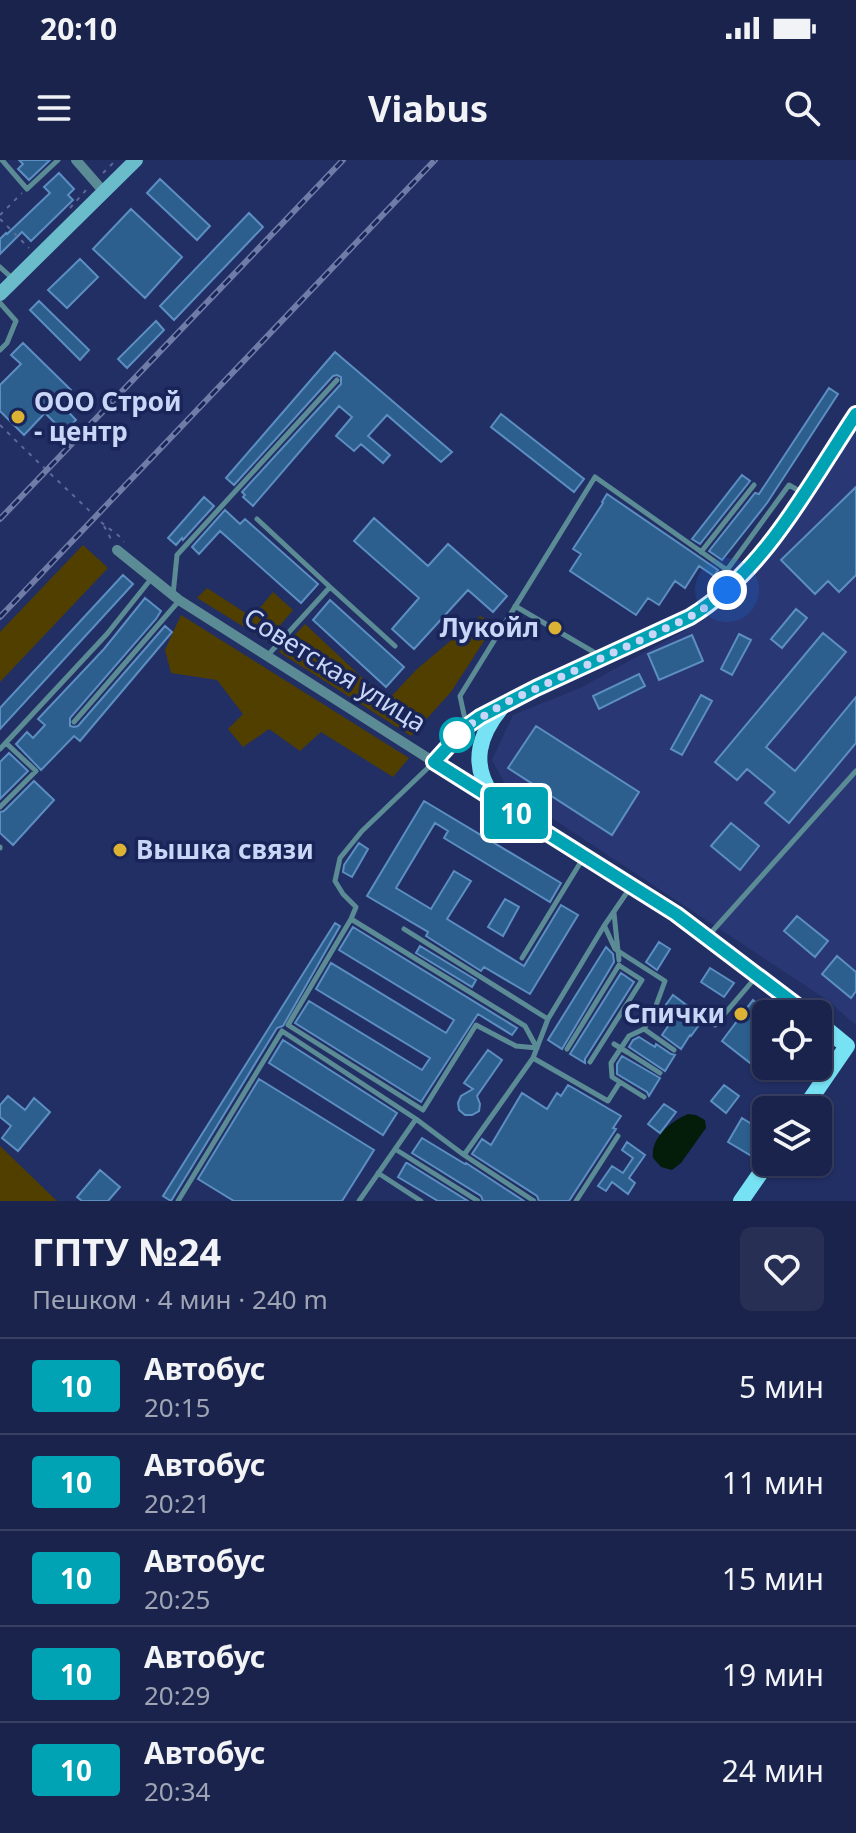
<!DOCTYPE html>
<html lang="ru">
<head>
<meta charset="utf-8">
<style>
  body { margin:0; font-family:"Noto Sans",sans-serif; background:#272f55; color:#f1f3f6; height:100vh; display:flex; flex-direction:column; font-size:30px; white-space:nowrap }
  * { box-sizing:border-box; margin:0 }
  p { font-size:26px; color:#9fa4b5 }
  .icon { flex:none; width:44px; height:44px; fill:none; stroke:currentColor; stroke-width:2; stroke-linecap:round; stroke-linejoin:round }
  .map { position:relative; height:1041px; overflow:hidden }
  .panel { display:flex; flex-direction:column; background:#1a234b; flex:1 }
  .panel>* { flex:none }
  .badge { padding:0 16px; border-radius:6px; font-size:28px; line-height:52px }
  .tools { position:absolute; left:752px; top:840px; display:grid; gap:16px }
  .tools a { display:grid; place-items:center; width:80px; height:80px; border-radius:12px; background:#1a234b; box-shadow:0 2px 6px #0004,0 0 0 2px #384063; font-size:40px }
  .you { position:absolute; width:40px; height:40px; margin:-20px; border:6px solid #fff; border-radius:50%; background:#1a73e8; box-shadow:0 0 0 12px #1a73e833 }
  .map>.badge { position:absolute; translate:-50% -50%; box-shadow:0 0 0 4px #fff }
  .round { display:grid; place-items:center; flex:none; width:84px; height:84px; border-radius:12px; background:#272f55 }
  .headline { display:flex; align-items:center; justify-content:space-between; height:136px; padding:0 32px }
  h1 { font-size:38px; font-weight:700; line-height:60px }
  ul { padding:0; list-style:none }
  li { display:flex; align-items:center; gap:24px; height:96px; padding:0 32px; border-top:2px solid #384063 }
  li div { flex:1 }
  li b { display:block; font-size:30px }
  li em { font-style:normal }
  li .badge { min-width:88px; font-weight:700; text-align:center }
  .status { display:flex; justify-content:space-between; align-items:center; height:56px; padding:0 40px; background:#1a234b; direction:ltr }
  .status svg { height:22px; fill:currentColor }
  header { display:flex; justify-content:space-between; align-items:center; height:104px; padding:0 32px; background:#1a234b; font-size:36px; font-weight:700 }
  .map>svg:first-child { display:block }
  .built { fill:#293875 }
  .green { fill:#513f00 }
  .water { fill:#041d0b }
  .building { fill:#2c5e8e; stroke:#5c8ec1; stroke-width:2 }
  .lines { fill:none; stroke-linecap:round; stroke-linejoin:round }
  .path { stroke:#5d6997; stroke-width:2; stroke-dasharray:4 6; stroke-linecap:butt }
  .lane { stroke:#5b8b94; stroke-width:5 }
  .street { stroke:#5b8b94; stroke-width:10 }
  .secondary { stroke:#6bbcca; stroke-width:14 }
  .primary { stroke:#77e2f4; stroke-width:16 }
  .rail-casing { stroke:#6f7ca8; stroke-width:6 }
  .rail { stroke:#192458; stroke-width:3; stroke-dasharray:9; stroke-linecap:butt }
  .lane-bridge { stroke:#5b8b94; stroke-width:5 }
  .line-casing { stroke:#fff; stroke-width:18 }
  .line { stroke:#00a3b4; stroke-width:12 }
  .walk { stroke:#cad6f7; stroke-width:8; stroke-dasharray:0 14.4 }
  .poi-dot { fill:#dbb233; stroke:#192458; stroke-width:3 }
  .stop-dot { fill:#fff; stroke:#00a3b4; stroke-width:4 }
  .labels { text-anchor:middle; stroke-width:7; stroke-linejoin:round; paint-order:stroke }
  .poi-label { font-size:26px; font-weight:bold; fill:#cad6f7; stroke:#192458; text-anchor:start }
  .street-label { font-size:26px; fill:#cad6f7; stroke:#192458 }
</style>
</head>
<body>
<div class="status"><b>20:10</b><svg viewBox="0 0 49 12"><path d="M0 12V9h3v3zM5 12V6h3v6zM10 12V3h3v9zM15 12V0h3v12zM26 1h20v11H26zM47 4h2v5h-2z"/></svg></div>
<header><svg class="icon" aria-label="menu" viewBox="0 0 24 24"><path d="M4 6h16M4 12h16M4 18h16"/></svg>Viabus<svg class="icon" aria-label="search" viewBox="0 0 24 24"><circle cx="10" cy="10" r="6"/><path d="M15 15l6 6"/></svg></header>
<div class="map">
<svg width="856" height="1041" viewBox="0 0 856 1041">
  <rect width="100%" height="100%" fill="#222f64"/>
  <path class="built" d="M856 271V865L827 840 508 629 492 600 513 555 580 528 702 461 754 415Z"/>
  <path class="green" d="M83 385 108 408 0 522V472Z
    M207 428 247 454 259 449 273 432 293 450 267 481 197 438Z
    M181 455 409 598 393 617 321 572 300 591 269 569 243 587 228 569 243 554 217 520 171 513 165 490Z
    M480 456 495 464 451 532 411 576 279 492 305 464 387 541 417 509Z
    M0 986 57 1041H0Z"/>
  <path class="water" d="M688 954 696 955 705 960 706 968 681 1003 672 1010 661 1007 653 998C650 978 671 961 688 954Z"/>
  <path class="building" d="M19 0H50L29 20 18 9 23 4Z
    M59 13 74 29 68 35 73 40 31 81 22 72 0 94V79L6 73 7 74 50 33 44 27Z
    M160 19 210 66 197 80 147 33Z
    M131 49 182 97 145 138 93 89Z
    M249 53 263 67 174 160 160 146Z
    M80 99 98 117 67 148 48 130Z
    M39 141 89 190 80 200 30 150Z
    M156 161 164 170 127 208 118 199Z
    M23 183 71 230 59 242 76 260 64 272 45 253 24 275 0 251V225L21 204 11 195Z
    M335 192 452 292 441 302 387 255 368 276 390 295 383 303 361 284 354 291 336 276 352 257 339 246 253 346 243 337 245 335 242 332 341 224V217L337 215 333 216 234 325 226 318Z
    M829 228 838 234 767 343 722 400 709 391 755 333 759 334Z
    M501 254 584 319 574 332 491 267Z
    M742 315 750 321 700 384 692 379Z
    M856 327V415L839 432 828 421 815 434 781 400Z
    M607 334 718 410 714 416 699 406 685 428 675 421 659 445 648 438 636 455 570 411 581 394 573 389 603 343 602 342Z
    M204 337 214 346 183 380 182 378 176 385 168 378Z
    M225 350 240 364 245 359 318 424 301 443 220 371 199 394 192 387Z
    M374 358 428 406 448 384 507 436 493 452 468 430 414 489 392 469 419 438 354 381Z
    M123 415 133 424 0 569V548Z
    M145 438 161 451 156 459 70 558V566L74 567 78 566 165 466 172 472 80 581 74 576 41 610 16 584 27 572 33 578 45 565 38 559 104 489Z
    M330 440 404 507 386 527 313 460Z
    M796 449 807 458 782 488 771 479Z
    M823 473 846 492 766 587 795 611 856 537V583L789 663 765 643 775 632 747 609 737 620 715 602Z
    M739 474 751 480 732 515 721 509Z
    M692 475 703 501 659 520 648 494Z
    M639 514 645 526 599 549 593 536Z
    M701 535 712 541 682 595 671 589Z
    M536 566 639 632 612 675 508 608Z
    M9 593 28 611 0 639V602Z
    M34 621 54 640 13 685 0 673V652L4 651Z
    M424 641 561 723 550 742 444 678 448 671 435 663 396 728 431 749 454 711 471 721 447 759 524 806 561 745 578 755 530 834 484 807 481 811 426 776 428 772 367 736Z
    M731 663 759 686 740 710 711 686Z
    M359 683 368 689 352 717 343 712 344 705Z
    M505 739 519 747 503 776 488 767Z
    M797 756 828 781 815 797 784 771Z
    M335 763 340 766 283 866 277 868 171 1041 163 1036Z
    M353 767 517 868 512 875 478 854 421 942 295 863 309 841 422 910 430 898 316 829 331 803 446 873 454 860 339 790Z
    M659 782 670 789 657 810 646 802Z
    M420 786 476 820 472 827 416 793Z
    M606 787 613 794 614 802 562 889 548 880Z
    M837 796 856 812V831L851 838 822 814Z
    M710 808 734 823 724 837 701 822Z
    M621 813 634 822 585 899V903L570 894Z
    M673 835 704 858 691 876 690 875 681 889 662 875 671 862 660 853Z
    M753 840 769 853 766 854V906H776L768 917 722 881Z
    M639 877 655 887 656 884 671 894 675 895 665 911 629 887 633 880Z
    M283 880 397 953 383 975 269 903Z
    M488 890 502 900 477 936 480 944 479 951 472 955H465L459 950 458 943 461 936 473 929 464 923Z
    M622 896 660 918 649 936 647 932 617 914V904Z
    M259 919 374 990 342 1041H234L198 1019Z
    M568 925 621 956 613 968 616 969 569 1041H539L537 1036 472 994 482 979 491 985 522 933 547 949 557 933 561 936Z
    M724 925 739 936 726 953 711 941Z
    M8 936 25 950 34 938 50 952 18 991 2 978 11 966 0 957V945Z
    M664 944 676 952 660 973 648 964Z
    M742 958 766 973V979L755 998 728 982Z
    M422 978 465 1004 466 1003 524 1041H483L481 1036 412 993Z
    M627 982 645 995 629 1018 635 1023 628 1034 612 1022 606 1031 598 1026 612 1006 623 1013 633 998 622 990Z
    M406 1003H407L468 1041H438L398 1017Z
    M100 1010 120 1027 108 1041H82L77 1037Z"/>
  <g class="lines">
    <path class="path" d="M103 13 116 0
      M70 48 87 29
      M0 55 22 33
      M0 59 29 88
      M0 265C33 298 67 329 100 361 108 369 118 373 124 382
      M104 366 112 381"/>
    <path class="lane" d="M2 0 27 29 58 0
      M0 107 13 119
      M0 143 16 161 7 183 0 190
      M257 359 330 427 268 495
      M701 392 754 325
      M330 427 395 486
      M173 435 177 395 337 220
      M515 446 597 494
      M74 562 178 442
      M466 564 460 536 595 317 727 410 789 325 803 333
      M0 589 107 474 151 419
      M433 603 362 671 340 698 335 721 343 734 356 747 351 759 525 866 537 888
      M0 647 36 611 6 583
      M0 687V688
      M614 753 617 782
      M351 759 288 865 423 950 476 865 516 886 537 888
      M605 767 615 789 665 821 654 851 644 869 674 890
      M404 769 548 859
      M708 776 856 611
      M522 798 582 700
      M715 865 756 817
      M644 869 629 876 611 903 612 917 644 937
      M567 889 619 805
      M627 892 660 913
      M533 898 608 941 620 922
      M590 902 642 820 620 806
      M395 989 478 1041
      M464 995 534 1041
      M378 1013 421 1041
      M178 1041 282 871 416 959
      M359 1041 416 959 464 995 533 898 548 859 604 766 630 728
      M576 1041 618 976"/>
    <path class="street" d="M76 0 104 32
      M117 390 179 440 434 602"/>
    <path class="secondary" d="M0 134 136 0"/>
    <path class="primary" d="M492 635C470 604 479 575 501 548
      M808 854 676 754 434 602 466 567 480 557 536 528 690 457C766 410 808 326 856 254
      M803 950 847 886 818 862
      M741 1041 768 1002"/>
    <g class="rail-casing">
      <path id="rail" d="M0 359 343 0
        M0 457 435 0"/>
    </g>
    <use href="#rail" class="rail"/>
    <path class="lane-bridge" d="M617 782 619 800
      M614 884 627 892"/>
  </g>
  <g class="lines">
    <g class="line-casing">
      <path id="line" d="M808 854 676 754 434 602 466 567 480 557 536 528 690 457C766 410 808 326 856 254"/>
    </g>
    <use href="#line" class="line"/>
    <path class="walk" d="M457 575 449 584 466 567 505 543 690 457 709 445 727 430"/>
  </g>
  <g class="poi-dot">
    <circle cx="18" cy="257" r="8"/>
    <circle cx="555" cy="468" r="8"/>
    <circle cx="120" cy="690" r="8"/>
    <circle cx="741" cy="854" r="8"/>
  </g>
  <circle class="stop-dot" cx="457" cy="575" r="16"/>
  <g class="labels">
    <g class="poi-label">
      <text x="34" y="251">ООО Строй<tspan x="34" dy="30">- центр</tspan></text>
      <text x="539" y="477" text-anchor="end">Лукойл</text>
      <text x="136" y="699">Вышка связи</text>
      <text x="725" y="863" text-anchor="end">Спички</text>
    </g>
    <g class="street-label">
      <text transform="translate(335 510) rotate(32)" y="9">Советская улица</text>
    </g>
  </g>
</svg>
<div class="tools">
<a><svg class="icon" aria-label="locate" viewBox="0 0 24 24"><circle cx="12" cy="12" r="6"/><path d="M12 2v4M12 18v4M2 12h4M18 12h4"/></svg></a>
<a><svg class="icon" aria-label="layers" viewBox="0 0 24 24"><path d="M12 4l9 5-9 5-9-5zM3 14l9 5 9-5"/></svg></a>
</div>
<div class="you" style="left:727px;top:430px"></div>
<b class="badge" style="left:516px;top:653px;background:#00a3b4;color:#fff">10</b>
</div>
<section class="panel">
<div class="headline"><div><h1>ГПТУ №24</h1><p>Пешком · 4 мин · 240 m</p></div><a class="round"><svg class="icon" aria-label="heart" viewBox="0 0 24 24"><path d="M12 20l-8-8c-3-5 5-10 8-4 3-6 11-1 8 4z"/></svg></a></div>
<ul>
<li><span class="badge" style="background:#00a3b4;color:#fff">10</span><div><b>Автобус</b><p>20:15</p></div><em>5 мин</em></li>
<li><span class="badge" style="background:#00a3b4;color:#fff">10</span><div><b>Автобус</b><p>20:21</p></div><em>11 мин</em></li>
<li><span class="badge" style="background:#00a3b4;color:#fff">10</span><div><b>Автобус</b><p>20:25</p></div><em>15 мин</em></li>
<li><span class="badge" style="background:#00a3b4;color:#fff">10</span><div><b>Автобус</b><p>20:29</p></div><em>19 мин</em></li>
<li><span class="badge" style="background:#00a3b4;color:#fff">10</span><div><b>Автобус</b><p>20:34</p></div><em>24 мин</em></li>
</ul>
</section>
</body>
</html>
